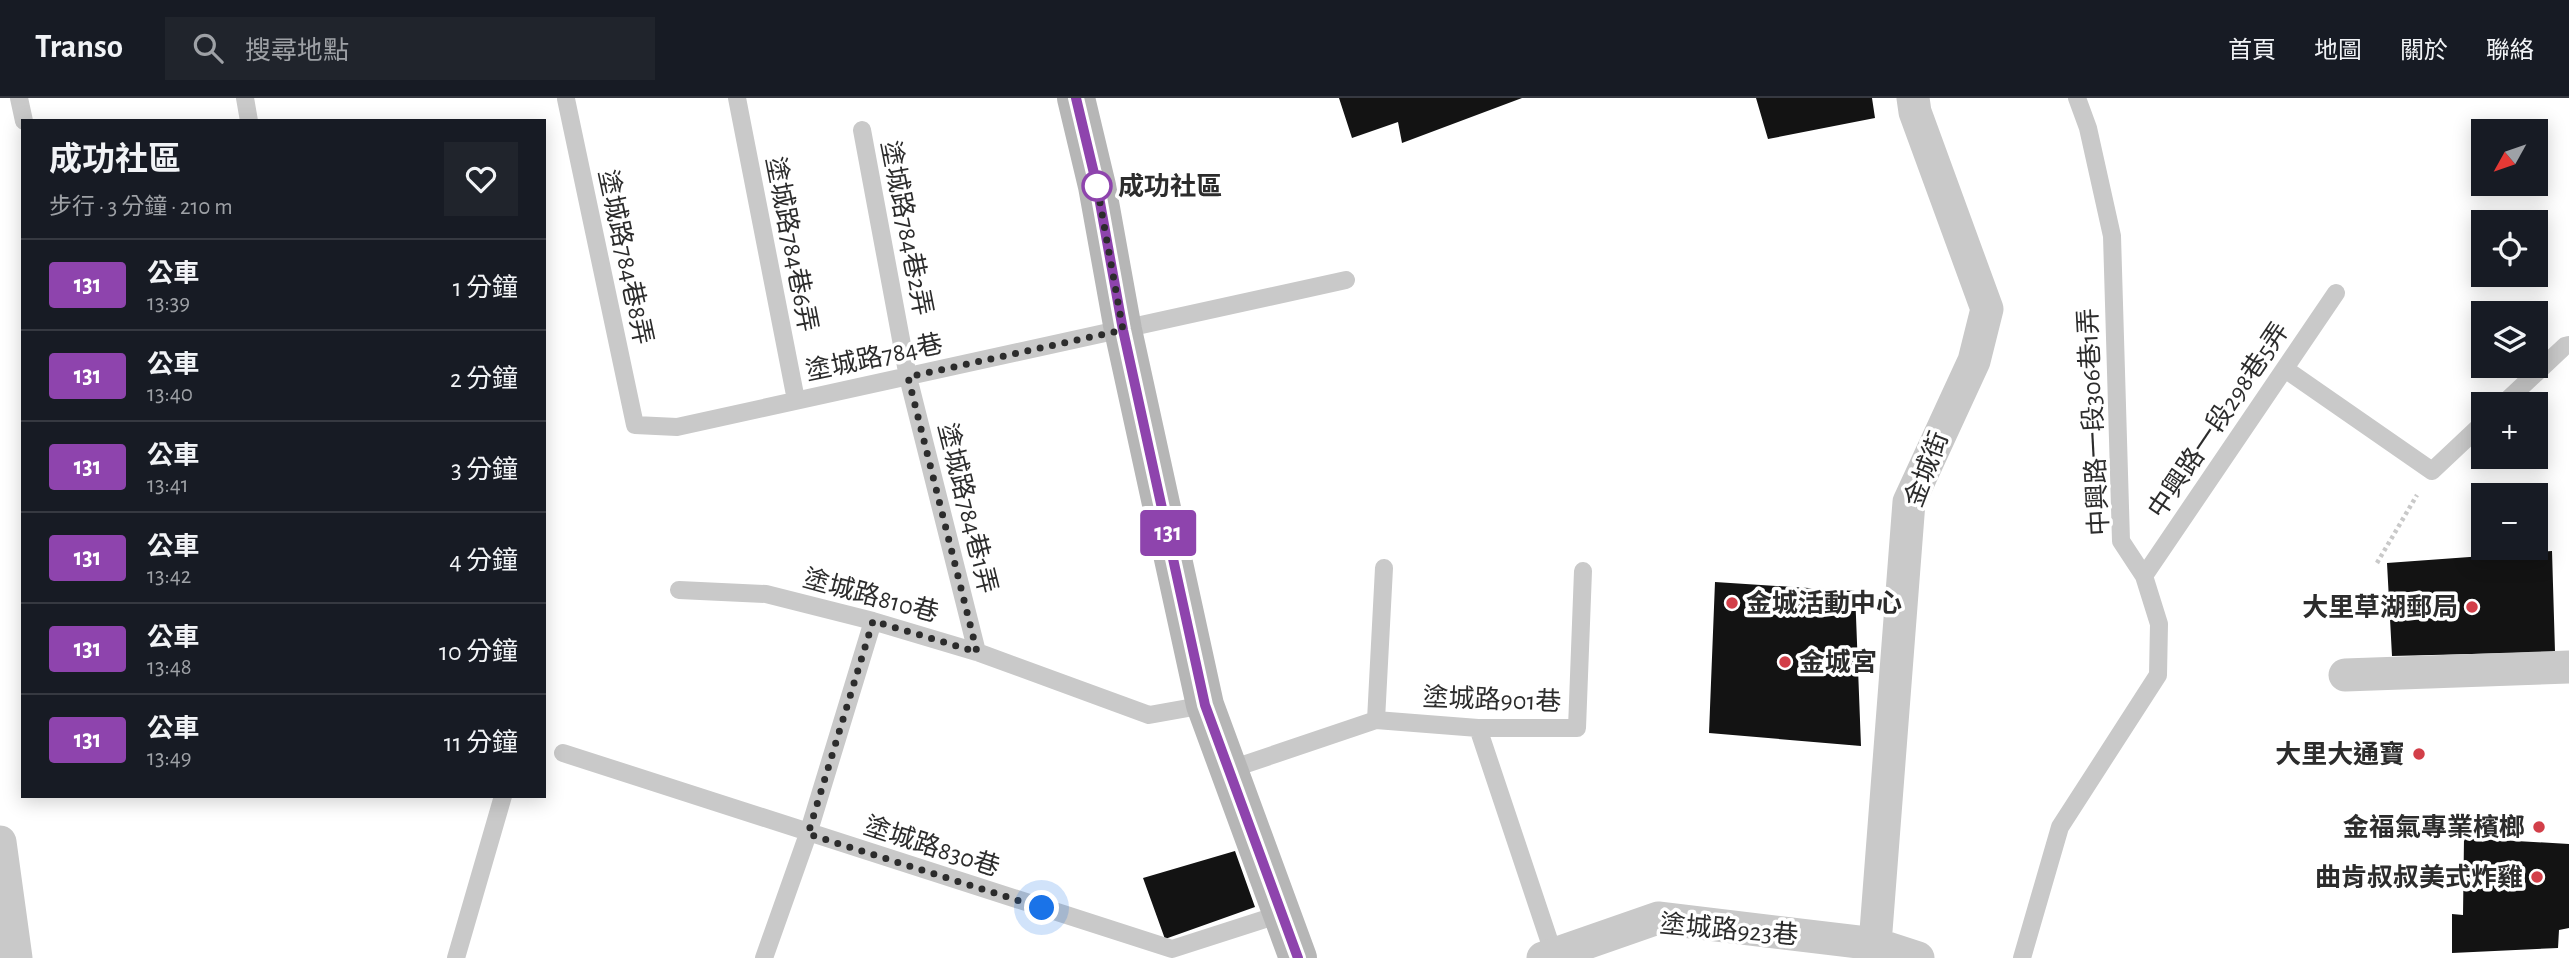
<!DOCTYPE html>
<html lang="zh-TW">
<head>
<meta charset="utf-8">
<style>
  body { margin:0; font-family:"Alegreya Sans","Noto Sans TC",sans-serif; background:#20242c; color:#f1f3f6; height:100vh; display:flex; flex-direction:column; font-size:26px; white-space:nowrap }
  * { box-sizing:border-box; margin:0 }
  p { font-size:23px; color:#9ea1a6 }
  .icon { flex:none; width:38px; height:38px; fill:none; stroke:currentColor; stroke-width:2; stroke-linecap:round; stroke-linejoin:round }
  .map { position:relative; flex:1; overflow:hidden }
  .drawer { position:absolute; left:21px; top:21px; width:525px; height:679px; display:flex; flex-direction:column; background:#171b24; border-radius:0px; box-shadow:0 4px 18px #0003 }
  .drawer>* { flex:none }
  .badge { padding:0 14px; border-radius:5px; font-size:24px; line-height:46px }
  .needle { width:46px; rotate:230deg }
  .controls { position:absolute; left:2471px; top:21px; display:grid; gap:14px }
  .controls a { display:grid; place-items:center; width:77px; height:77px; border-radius:0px; background:#171b24; box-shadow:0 4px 18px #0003; font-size:35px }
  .you { position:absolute; width:35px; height:35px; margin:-18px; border:5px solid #fff; border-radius:50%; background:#1a73e8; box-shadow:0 0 0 10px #1a73e833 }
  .map>.badge { position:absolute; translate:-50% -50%; box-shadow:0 0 0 4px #fff }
  .round { display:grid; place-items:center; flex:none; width:74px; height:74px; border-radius:0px; background:#20242c }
  .head { display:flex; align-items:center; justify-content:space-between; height:119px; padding:0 28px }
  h1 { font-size:33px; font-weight:700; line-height:52px }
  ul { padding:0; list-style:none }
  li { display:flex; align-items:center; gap:21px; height:91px; padding:0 28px; border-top:2px solid #363941 }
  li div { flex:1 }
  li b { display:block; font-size:26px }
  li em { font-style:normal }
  li .badge { min-width:77px; font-weight:700; text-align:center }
  header { display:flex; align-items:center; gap:42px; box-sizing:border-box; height:98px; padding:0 35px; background:#171b24; border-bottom:2px solid #363941 }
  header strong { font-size:33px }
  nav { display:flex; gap:38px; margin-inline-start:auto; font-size:24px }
  .search { width:490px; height:63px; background:#20242c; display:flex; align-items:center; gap:18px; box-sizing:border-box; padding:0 24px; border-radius:0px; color:#9ea1a6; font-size:26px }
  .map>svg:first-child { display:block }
  .building { fill:#131313 }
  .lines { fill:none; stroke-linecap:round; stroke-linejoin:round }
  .path { stroke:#c9c9c9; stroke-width:4.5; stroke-dasharray:3.5 3.5; stroke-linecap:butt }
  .lane { stroke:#c9c9c9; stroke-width:18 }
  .street { stroke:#c9c9c9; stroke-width:33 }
  .secondary { stroke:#b6b6b6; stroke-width:38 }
  .line-casing { stroke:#fff; stroke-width:16 }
  .line { stroke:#8e44ad; stroke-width:10 }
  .walk { stroke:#2c2c2c; stroke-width:7; stroke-dasharray:0 12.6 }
  .stop-dot { fill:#fff; stroke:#8e44ad; stroke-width:3.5 }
  .poi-dot { fill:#d23f49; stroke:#fff; stroke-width:2.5 }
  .labels { text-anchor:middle; stroke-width:7; stroke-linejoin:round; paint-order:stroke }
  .stop-label { font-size:26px; font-weight:bold; fill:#2c2c2c; stroke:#fff; text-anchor:start }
  .street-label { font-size:26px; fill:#2c2c2c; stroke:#fff }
  .poi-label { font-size:26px; font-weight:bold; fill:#2c2c2c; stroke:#fff; text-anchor:end }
</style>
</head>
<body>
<header>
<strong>Transo</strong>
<div class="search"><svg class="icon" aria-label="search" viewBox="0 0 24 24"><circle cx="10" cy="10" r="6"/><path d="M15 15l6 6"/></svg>搜尋地點</div>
<nav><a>首頁</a><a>地圖</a><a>關於</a><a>聯絡</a></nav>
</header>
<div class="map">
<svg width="2569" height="860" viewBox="0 0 2569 860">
  <rect width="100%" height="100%" fill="#fff"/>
  <path class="building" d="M1339 0H1522L1402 45 1398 24 1352 40Z
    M1756 0H1872L1875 20 1768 41Z
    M2552 453 2555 554 2392 558 2387 465Z
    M1715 484 1855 493 1861 648 1709 635Z
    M2464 740 2569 746V830L2559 832 2558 850 2452 855V816L2463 817Z
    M1235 753 1255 809 1165 841 1143 780Z"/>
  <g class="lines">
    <path class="path" d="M2377 465 2417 397"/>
    <path class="lane" d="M19 0 24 23
      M245 0 249 23
      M737 0 796 302
      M566 1 635 327 677 329 1346 182
      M862 32 908 279 977 554
      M2285 271 2432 373 2483 325
      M2503 306 2565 248 2569 247
      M2144 478 2336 195
      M679 492 766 496 873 523 977 554 1149 617 1205 607
      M1376 622 1384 470
      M1478 630 1555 860
      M563 655 1172 851 1281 816
      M1228 672 1376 622 1478 630H1577L1583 473
      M456 860 503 698
      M764 860 808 736 873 523
      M2022 860 2060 729 2158 577 2159 526 2144 478 2121 443 2112 138 2088 30 2077 0"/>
    <path class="street" d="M2345 577 2569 569
      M0 744 16 860
      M1875 846 1909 404 1974 263 1987 211 1915 14 1913 0
      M1543 860 1658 820 1875 846 1918 860"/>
    <path class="secondary" d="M1076 0 1097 88 1123 232 1205 607 1298 860"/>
  </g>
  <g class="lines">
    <g class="line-casing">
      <path id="line" d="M1076 0 1097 88 1123 232 1205 607 1298 860"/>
    </g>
    <use href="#line" class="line"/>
    <path class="walk" d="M1042 810 808 736 873 523 977 554 908 279 1123 232 1097 88"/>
  </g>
  <circle class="stop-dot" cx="1097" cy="88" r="14"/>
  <g class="poi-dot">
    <circle cx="1732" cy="505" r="7"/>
    <circle cx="2472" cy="509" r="7"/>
    <circle cx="1785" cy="564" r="7"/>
    <circle cx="2419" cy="656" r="7"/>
    <circle cx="2539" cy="729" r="7"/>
    <circle cx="2537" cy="779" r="7"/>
  </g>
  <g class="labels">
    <g class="stop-label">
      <text x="1118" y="97">成功社區</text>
    </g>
    <g class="street-label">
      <text transform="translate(907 130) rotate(79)" y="9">塗城路784巷2弄</text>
      <text transform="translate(792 146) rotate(79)" y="9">塗城路784巷6弄</text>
      <text transform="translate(626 159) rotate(78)" y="9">塗城路784巷8弄</text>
      <text transform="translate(874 259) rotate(-12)" y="9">塗城路784巷</text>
      <text transform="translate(2218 322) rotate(-56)" y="9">中興路一段298巷5弄</text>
      <text transform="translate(2093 324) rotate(-93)" y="9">中興路一段306巷1弄</text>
      <text transform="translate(1926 371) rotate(-69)" y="9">金城街</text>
      <text transform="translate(968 410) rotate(76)" y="9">塗城路784巷1弄</text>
      <text transform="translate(871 497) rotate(15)" y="9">塗城路810巷</text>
      <text transform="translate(1492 601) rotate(2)" y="9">塗城路901巷</text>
      <text transform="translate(932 748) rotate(18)" y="9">塗城路830巷</text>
      <text transform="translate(1729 831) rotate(5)" y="9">塗城路923巷</text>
    </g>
    <g class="poi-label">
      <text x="1746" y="514" text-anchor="start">金城活動中心</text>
      <text x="2458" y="518">大里草湖郵局</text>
      <text x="1799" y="573" text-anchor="start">金城宮</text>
      <text x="2405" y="665">大里大通寶</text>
      <text x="2525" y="738">金福氣專業檳榔</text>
      <text x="2523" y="788">曲肯叔叔美式炸雞</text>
    </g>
  </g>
</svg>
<div class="controls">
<a><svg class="needle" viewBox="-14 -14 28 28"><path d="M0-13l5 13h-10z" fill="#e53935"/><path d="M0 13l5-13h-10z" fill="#9ea1a6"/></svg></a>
<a><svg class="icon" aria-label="locate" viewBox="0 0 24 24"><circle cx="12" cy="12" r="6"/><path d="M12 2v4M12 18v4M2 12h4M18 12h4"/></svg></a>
<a><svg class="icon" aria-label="layers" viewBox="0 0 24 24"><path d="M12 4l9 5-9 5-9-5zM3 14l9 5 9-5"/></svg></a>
<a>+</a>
<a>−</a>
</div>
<div class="you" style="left:1042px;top:810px"></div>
<b class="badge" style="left:1168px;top:435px;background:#8e44ad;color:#fff">131</b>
<section class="drawer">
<div class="head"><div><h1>成功社區</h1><p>步行 · 3 分鐘 · 210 m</p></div><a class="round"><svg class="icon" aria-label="heart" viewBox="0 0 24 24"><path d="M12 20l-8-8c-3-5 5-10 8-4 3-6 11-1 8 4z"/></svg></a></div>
<ul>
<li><span class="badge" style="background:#8e44ad;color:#fff">131</span><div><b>公車</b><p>13:39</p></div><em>1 分鐘</em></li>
<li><span class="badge" style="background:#8e44ad;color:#fff">131</span><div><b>公車</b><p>13:40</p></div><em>2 分鐘</em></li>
<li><span class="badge" style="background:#8e44ad;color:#fff">131</span><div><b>公車</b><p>13:41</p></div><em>3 分鐘</em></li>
<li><span class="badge" style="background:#8e44ad;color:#fff">131</span><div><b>公車</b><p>13:42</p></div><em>4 分鐘</em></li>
<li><span class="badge" style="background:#8e44ad;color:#fff">131</span><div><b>公車</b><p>13:48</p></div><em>10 分鐘</em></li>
<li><span class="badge" style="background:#8e44ad;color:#fff">131</span><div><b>公車</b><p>13:49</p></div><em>11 分鐘</em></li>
</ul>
</section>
</div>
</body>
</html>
